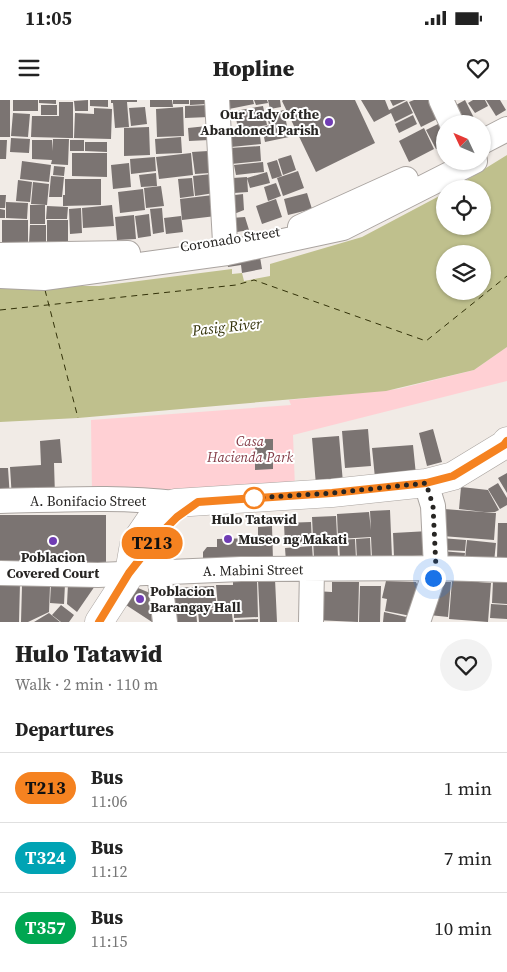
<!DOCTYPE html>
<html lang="en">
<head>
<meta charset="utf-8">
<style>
  body { margin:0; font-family:"Source Serif 4",serif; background:#f2f2f2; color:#222; height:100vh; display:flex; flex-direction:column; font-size:19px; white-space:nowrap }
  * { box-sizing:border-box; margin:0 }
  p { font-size:16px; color:#767676 }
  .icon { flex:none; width:28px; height:28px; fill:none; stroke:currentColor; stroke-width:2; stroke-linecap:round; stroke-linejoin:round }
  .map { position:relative; height:522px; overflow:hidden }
  .side { display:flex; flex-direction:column; background:#fff; flex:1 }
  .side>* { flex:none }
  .badge { padding:0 10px; border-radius:16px; font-size:18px; line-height:32px }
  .needle { width:32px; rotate:314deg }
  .fabs { position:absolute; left:436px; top:15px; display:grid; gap:10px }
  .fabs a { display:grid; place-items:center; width:55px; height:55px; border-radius:50%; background:#fff; box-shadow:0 1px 4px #0004; font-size:25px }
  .you { position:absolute; width:25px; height:25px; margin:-12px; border:4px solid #fff; border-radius:50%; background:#1a73e8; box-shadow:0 0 0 8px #1a73e833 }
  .map>.badge { position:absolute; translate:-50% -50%; box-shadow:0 0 0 2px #fff }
  h2 { padding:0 15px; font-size:19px; line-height:45px }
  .round { display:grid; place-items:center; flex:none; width:52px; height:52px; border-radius:26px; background:#f2f2f2 }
  .overview { display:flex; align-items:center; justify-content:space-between; height:85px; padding:0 15px }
  h1 { font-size:24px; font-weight:800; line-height:38px }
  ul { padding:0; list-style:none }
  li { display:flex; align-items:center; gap:15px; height:70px; padding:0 15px; border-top:1px solid #e0e0e0 }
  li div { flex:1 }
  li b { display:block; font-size:19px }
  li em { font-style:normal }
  li .badge { min-width:55px; font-weight:700; text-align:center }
  .status { display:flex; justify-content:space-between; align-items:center; height:35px; padding:0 25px; background:#fff; direction:ltr }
  .status svg { height:14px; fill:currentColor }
  header { display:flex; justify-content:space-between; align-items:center; height:65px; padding:0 15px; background:#fff; font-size:22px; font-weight:800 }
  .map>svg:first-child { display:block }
  .green { fill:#ffd0d4 }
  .water { fill:#bfc08d; fill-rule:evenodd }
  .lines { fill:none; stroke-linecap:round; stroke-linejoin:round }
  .ferry { stroke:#333209; stroke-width:1; stroke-dasharray:6 5; stroke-linecap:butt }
  .building { fill:#7b7472 }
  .minor-casing { stroke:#aaa4a0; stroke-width:26 }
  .major-casing { stroke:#aaa4a0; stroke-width:29 }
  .minor { stroke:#fff; stroke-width:24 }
  .major { stroke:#fff; stroke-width:28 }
  .line-casing { stroke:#fff; stroke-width:11 }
  .line { stroke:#f58220; stroke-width:8 }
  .walk { stroke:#272523; stroke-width:5; stroke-dasharray:0 9 }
  .poi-dot { fill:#703db4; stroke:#fff; stroke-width:2 }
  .stop-dot { fill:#fff; stroke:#f58220; stroke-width:2.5 }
  .labels { text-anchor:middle; stroke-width:4; stroke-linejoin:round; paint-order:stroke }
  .poi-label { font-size:14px; font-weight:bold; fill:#272523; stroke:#fff; text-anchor:start }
  .street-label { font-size:14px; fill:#272523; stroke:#fff }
  .park-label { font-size:14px; font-style:italic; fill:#843c47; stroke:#fff }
  .stop-label { font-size:14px; font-weight:bold; fill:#272523; stroke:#fff }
  .water-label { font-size:15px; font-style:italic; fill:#333209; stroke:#fff }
</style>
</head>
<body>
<div class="status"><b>11:05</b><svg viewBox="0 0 49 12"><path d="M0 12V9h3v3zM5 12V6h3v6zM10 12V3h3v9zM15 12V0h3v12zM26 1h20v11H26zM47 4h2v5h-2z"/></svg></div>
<header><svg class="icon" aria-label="menu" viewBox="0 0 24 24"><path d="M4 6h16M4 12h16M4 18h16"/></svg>Hopline<svg class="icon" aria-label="heart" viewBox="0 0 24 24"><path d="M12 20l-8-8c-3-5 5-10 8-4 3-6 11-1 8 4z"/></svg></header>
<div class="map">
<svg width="507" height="522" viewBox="0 0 507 522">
  <rect width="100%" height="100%" fill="#f1ebe6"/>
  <path class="green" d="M507 247V281L293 335 295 388 92 394 91 320 291 305 289 300 398 289 474 270Z"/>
  <path class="water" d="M507 55V247L474 270 386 291 78 318 0 322V186H99L232 169V174L242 173 244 181 270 176V164L362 137 445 93V126H482V89H452ZM445 154H482V191H445Z"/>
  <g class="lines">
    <path class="ferry" d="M45 190 78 318
      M0 210 236 185 254 180 426 241 507 176"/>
  </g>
  <path class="building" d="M0 0H10V37H0Z
    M13 0H38V11H13Z
    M39 0H56V4L39 3Z
    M88 0V11H75L74 1Z
    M90 0H108V7L90 6Z
    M111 0H137V2H127L129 27 115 28 113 3H111Z
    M150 0H172L173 7H150Z
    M173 0H189V4H173Z
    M190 0H206L207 4 190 5Z
    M227 0H253L254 4 229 9Z
    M254 0H267L268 3 256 5Z
    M268 0H280L281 7 270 9Z
    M283 0H355L375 43 316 72 282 1Z
    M361 0H385L389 10 407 1 413 13 395 22 391 13 374 22Z
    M390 0H406L393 6Z
    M414 0H433L441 17 421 27 409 2Z
    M465 0 477 24H454L447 10Z
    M473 0H485L488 6 475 13 468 3Z
    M486 0H500L506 10 496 16Z
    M59 2H73V38H69V36V38L31 37 32 16H59Z
    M41 5H57V15H41Z
    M209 5V17L185 18V6Z
    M263 6 267 25 238 30 235 11Z
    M145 7 147 24 131 26 129 8Z
    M183 7 184 36 157 37 156 9Z
    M94 8 112 9 111 39 74 38 75 13 94 14Z
    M284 10 289 37 265 42 262 27 269 25 267 14Z
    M13 13 30 14 28 37 11 36Z
    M413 15 417 24 399 33 395 24Z
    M446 20 445 45 436 49 426 30Z
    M207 26 209 40 189 41 188 28Z
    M149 27 150 55 124 56V28Z
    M259 28 261 44 231 47 230 31Z
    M424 28 434 49 409 62 399 41Z
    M181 37 182 53 156 54 155 39Z
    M11 38 30 39 29 53 10 52Z
    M53 39H69L68 65 51 64 52 60 32 59V40H52V51Z
    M0 40H7L6 59H0Z
    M70 40H84V51H70Z
    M85 42H107V52L85 51Z
    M260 46 261 61 231 64 230 48Z
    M208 51 210 73 195 74 192 52Z
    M72 53H107V77L72 76Z
    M191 53 193 75 159 79 156 57Z
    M291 55 296 70 283 75 278 59Z
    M155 57 156 71 131 74 130 59Z
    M277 60 282 76 272 79 267 63Z
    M22 61 51 65 49 82 20 79Z
    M263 62 264 72 236 75 234 65Z
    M129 63 131 87 113 89 111 65Z
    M54 66 65 67 64 76 53 75Z
    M298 71 304 88 283 96 277 78Z
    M267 72 270 83 250 88 247 78Z
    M156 73 157 86 141 87 139 75Z
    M212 74 214 93 195 96 193 76Z
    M51 76 64 77 62 97H49Z
    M247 77 248 92 234 93 233 78Z
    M192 78 194 96 180 98 178 79Z
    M65 79H101V105L63 106V95H65Z
    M18 80 32 82 30 102 16 101Z
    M33 82 49 84 47 105 31 104Z
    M276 83 281 96 268 101 264 87Z
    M161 86 164 106 146 108 144 88Z
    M143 89 145 110 120 113 118 92Z
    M307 93 312 109 288 115 284 99Z
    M243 94 244 110 234 114 235 95Z
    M0 95H6L5 108H0Z
    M213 95 216 116 182 120 180 99Z
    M276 99 282 117 262 124 256 106Z
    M6 102 28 103 27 119 6 118Z
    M30 105H45V124H30Z
    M112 105 114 126 83 128 82 108Z
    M47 106 68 107 67 119H46Z
    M81 108 82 133 70 134 69 109Z
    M162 108 164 132 153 134 150 109Z
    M0 109 5 110V118H0Z
    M149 114 151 136 138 138 135 116Z
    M134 115 136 139 117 140 115 117Z
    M181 116 183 132 166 134 164 118Z
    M245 117 249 130 231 133V118Z
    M2 120H28V143H2Z
    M47 120H68V143H47Z
    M30 125H46V143H29Z
    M259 151 262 169 242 173 241 165 228 167 226 157Z
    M368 329 371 366 345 368 342 331Z
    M433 329 442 362 427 366 419 333Z
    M339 336 343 383 316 385 312 338Z
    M60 339 62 363H54L55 396 12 399 10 367 41 365 40 341Z
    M255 339H273V369L255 370Z
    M413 345 416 375 375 378 372 348Z
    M0 368H8L10 398H0Z
    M507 373V393L498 378Z
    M498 383 507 398V405L500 409 488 389Z
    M461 387 488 390 499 410 495 412H484L459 409Z
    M444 409 496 413 494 440 442 436Z
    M390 410 392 458 372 459 371 437 338 439 337 414 369 412 371 430 370 411Z
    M0 415H106V466L0 467Z
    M336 416 338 457 314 459 312 417Z
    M311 422 312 445 285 446 284 423Z
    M498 423H507V458H497Z
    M272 426 273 461 203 459V452L207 447H217V439L258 438V427Z
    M429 431 430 455 394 457 393 433Z
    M370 438 371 460 357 461 356 439Z
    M441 438 466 440 465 451 441 450Z
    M355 439 356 459 340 460 339 440Z
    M467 440 496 443 494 462 465 459Z
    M312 446 313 460 286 462 285 448Z
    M441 451 465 453 464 462 440 461Z
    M257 479 258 517 234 518V505L218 507 216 485H233V480Z
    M275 479 277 522H260L258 480Z
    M452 480 491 483 488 522 449 519Z
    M386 481 416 482 419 488 411 516 385 511 387 499 382 498Z
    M493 481 507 482V504L492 503Z
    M332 482H359L358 522 315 520V491L332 492Z
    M442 482H451L448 517 429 515Z
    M0 483H20L19 522H0Z
    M51 483 65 484 64 504 50 503Z
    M97 483 77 512 67 504 68 484Z
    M22 486H50L49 512 28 522H21Z
    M214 486 217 507 174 513 171 488Z
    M360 486H381L380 522H359Z
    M138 488 150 493 152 522 126 505Z
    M491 504 507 505V519L490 518Z
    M61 505 74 515 69 522H61L52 515Z
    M231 507 233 522H199L198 511Z
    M196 511 197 522H176L175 514Z
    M384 512 411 518 410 522H383Z
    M49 513 60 522H34Z
    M258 519V522H235V520Z"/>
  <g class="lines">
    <g class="minor-casing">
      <path id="minor" d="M217 0 225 142
        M441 0 452 24
        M482 42 507 29
        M300 127 406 79
        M0 155 128 153
        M0 176 44 178 227 153 343 128 475 61
        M0 401C58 400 117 396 175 403
        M159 472 165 522
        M0 473 98 475 241 469 436 468 507 470
        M311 522 312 469
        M418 522 436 468 433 406 426 383"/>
    </g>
    <g class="major-casing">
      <path id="major" d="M129 473 134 444 151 419 175 403 332 393 426 383 453 376 504 345 507 341
        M99 522 140 459"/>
    </g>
    <use href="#minor" class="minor"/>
    <use href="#major" class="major"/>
  </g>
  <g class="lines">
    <g class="line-casing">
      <path id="line" d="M99 522 129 473 158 436 177 417 198 402 332 393 426 383 453 376 504 345 507 341"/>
    </g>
    <use href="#line" class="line"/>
    <path class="walk" d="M254 398 332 393 426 383 433 406 436 468 433 478"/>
  </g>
  <g class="poi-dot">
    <circle cx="329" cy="22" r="5"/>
    <circle cx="228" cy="439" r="5"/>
    <circle cx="53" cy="441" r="5"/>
    <circle cx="140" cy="499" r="5"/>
  </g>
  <circle class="stop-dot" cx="254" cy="398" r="10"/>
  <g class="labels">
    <g class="poi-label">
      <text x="319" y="19" text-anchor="end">Our Lady of the<tspan x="319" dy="16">Abandoned Parish</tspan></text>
      <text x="238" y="444">Museo ng Makati</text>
      <text x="53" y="462" text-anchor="middle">Poblacion<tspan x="53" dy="16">Covered Court</tspan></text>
      <text x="150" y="496">Poblacion<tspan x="150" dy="16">Barangay Hall</tspan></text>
    </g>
    <g class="street-label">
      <text transform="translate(230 139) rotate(-9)" y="5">Coronado Street</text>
      <text x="88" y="406">A. Bonifacio Street</text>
      <text transform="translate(253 470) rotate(-1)" y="5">A. Mabini Street</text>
    </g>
    <g class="park-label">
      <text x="250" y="346">Casa<tspan x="250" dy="16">Hacienda Park</tspan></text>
    </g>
    <g class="stop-label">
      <text x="254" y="424">Hulo Tatawid</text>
    </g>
    <g class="water-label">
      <text transform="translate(227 227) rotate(-6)" y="5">Pasig River</text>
    </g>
  </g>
</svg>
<div class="fabs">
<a><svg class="needle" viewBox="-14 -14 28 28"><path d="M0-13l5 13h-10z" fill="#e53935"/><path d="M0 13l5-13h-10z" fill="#767676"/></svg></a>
<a><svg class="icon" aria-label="locate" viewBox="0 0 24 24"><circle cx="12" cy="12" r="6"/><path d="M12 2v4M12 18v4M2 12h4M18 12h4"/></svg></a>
<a><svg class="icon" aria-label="layers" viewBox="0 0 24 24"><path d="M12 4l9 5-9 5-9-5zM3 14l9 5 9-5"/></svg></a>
</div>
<div class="you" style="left:433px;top:478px"></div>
<b class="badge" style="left:152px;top:443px;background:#f58220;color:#111">T213</b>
</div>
<section class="side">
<div class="overview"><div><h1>Hulo Tatawid</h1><p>Walk · 2 min · 110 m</p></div><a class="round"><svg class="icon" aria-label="heart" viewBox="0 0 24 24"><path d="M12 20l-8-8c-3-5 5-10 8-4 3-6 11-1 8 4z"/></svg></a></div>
<h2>Departures</h2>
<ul>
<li><span class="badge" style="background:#f58220;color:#111">T213</span><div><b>Bus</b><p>11:06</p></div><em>1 min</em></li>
<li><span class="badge" style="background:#00a3b4;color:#fff">T324</span><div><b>Bus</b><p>11:12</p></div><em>7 min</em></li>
<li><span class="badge" style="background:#00a651;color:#fff">T357</span><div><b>Bus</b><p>11:15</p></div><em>10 min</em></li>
</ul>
</section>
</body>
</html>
